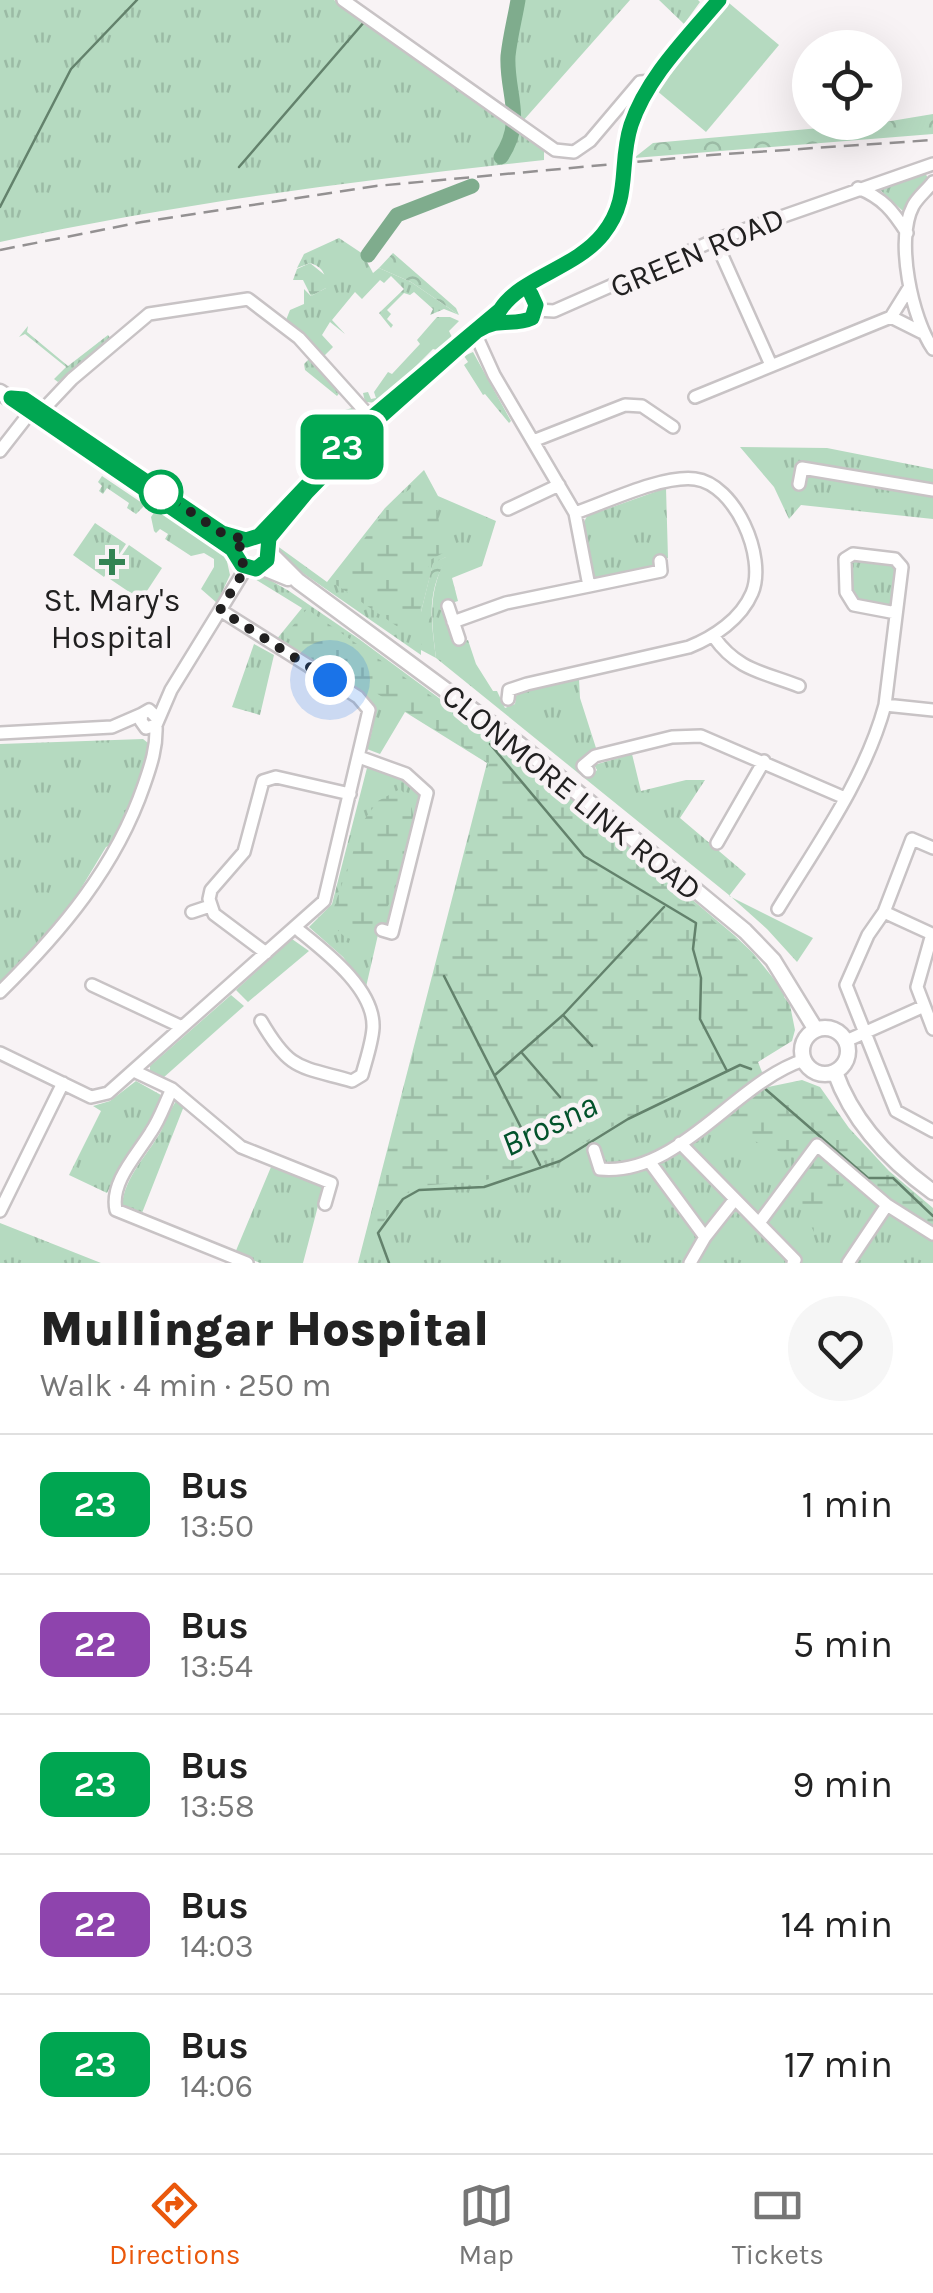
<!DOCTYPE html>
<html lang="en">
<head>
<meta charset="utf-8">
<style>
  body { margin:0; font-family:Karla,sans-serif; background:#f6f6f6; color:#222; height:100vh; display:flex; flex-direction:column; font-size:38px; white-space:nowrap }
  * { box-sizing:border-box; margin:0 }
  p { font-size:32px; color:#767676 }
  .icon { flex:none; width:55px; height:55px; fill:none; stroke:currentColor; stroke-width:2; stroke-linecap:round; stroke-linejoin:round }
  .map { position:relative; height:1263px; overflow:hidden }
  .drawer { display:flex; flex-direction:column; background:#fff; flex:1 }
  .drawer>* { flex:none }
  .badge { padding:0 20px; border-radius:15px; font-size:35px; line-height:65px }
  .buttons { position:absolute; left:792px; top:30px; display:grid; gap:20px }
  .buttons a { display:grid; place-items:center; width:110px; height:110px; border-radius:50%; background:#fff; box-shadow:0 10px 40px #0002; font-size:50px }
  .you { position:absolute; width:50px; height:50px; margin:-25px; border:8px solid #fff; border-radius:50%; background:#1a73e8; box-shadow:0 0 0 15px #1a73e833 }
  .map>.badge { position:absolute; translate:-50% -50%; box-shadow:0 0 0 5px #fff }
  .round { display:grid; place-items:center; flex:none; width:105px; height:105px; border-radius:52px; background:#f6f6f6 }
  .summary { display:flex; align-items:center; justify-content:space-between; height:170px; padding:0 40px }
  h1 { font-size:48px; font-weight:800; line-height:75px }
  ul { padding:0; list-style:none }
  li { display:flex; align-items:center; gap:30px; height:140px; padding:0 40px; border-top:2px solid #e0e0e0 }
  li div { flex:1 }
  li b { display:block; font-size:38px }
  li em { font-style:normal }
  li .badge { min-width:110px; font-weight:700; text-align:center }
  .tabs { display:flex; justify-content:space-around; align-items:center; height:140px; border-top:2px solid #e0e0e0; background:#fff; font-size:28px; color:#767676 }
  .tabs a { display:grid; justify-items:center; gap:5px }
  .tabs .active { color:#ea580c }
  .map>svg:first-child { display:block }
  .grass { fill:url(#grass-tufts) }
  .forest { fill:url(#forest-crowns) }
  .wetland { fill:url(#wetland-marsh) }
  .garden { fill:#b5dac0 }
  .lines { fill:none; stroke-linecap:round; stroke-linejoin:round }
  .stream { stroke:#63826c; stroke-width:2.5 }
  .river { stroke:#7fac8d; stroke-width:15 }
  .minor-casing { stroke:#c8c3c5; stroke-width:16 }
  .major-casing { stroke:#c8c3c5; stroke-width:19 }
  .minor { stroke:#fff; stroke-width:11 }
  .major { stroke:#fff; stroke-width:14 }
  .rail { stroke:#949192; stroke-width:2.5; stroke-dasharray:15 8; stroke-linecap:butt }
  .minor-bridge-casing { stroke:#c8c3c5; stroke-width:16; stroke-linecap:butt }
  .minor-bridge { stroke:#fff; stroke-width:11 }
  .line-casing { stroke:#fff; stroke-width:22 }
  .line { stroke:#00a651; stroke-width:15 }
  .walk { stroke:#212020; stroke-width:10; stroke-dasharray:0 18 }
  .stop-dot { fill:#fff; stroke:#00a651; stroke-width:5 }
  .poi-dot { fill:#338353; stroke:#f8f3f5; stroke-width:4 }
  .labels { text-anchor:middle; stroke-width:9; stroke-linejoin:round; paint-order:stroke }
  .street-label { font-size:32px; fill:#212020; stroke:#f8f3f5 }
  .poi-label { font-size:32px; fill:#212020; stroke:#f8f3f5 }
  .water-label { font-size:35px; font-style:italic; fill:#02522b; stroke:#f8f3f5 }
</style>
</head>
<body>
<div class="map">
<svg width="933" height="1263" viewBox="0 0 933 1263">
  <defs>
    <pattern id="grass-tufts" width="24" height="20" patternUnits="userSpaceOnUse" patternTransform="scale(2.5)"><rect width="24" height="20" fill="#b5dac0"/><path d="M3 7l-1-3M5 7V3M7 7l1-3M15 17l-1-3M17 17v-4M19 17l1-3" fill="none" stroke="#9bbba5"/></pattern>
    <pattern id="forest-crowns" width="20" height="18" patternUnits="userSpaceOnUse" patternTransform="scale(2.5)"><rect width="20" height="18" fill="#b5dac0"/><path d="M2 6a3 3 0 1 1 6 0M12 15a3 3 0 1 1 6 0" fill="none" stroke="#9bbba5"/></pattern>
    <pattern id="wetland-marsh" width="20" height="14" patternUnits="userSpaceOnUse" patternTransform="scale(2.5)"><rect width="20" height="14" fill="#b5dac0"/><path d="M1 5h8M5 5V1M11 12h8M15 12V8" fill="none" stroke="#9bbba5"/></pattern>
  </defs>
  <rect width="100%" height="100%" fill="#f8f3f5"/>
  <path class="grass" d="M0 0H334L529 137 544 149V160C361 180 180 203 0 242Z
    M516 0H630L522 122 504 111 511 103C505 67 503 35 516 0Z
    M659 0H698L700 2 684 24Z
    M924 171 929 180 918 189 905 213 880 190Z
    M339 238 363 254 373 273 379 268 411 282 459 315 444 309 430 315 433 309 414 292 410 295 404 293 387 310 391 314 387 319 393 325 391 328 379 313 404 289 391 276 384 283 380 280 362 299 355 292 332 320 345 334 330 322 322 335 333 347 322 358 286 320 290 310 304 304V289L311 296 326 288C326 274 323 267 310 263L297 268 304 254Z
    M437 317H450L459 321 449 331 452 337 437 350 433 349 379 403 365 402 363 393 368 392 371 399 376 398 374 392 388 372 392 374 420 344 417 340Z
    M28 326 27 332 68 366 108 335 111 339 58 382 54 379 66 367 25 334 19 337Z
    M473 352 511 421 509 423 485 394 483 395 464 365 468 362 464 356Z
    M309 359 341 391 337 396 305 370 304 364Z
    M352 408 356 413 357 422 334 447V438L326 430 345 410Z
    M740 447 827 448 933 469V519L801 505 789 519 774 487Z
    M424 470 438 496 496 521 482 566 452 578 458 601 443 606 455 645 468 640 476 664 493 691H497L505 708 515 704 516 696 522 692 579 679 580 698 596 748 578 764 591 776 597 770 594 765 632 754 641 791 686 780H705L680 818 746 874 729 896 813 938 797 962 767 929 729 895 436 658C431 618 428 594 446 557L433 564 421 612V655L284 560 276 545 327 582 385 508Z
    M102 476 145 505 136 514 127 508 129 503 107 488 103 494 99 491 102 486 98 482Z
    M666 488 668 558 656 561 650 569 600 580 594 576 583 524 587 516Z
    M155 511 165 512 226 557 230 575 217 603 201 589 214 567V559L204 553 191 556 165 539 168 534 160 529 156 533 154 531 151 517Z
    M95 523 126 544 104 577 73 555Z
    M129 545 162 568 141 600 107 577Z
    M851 559 897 564 894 608 859 604 850 595 846 568Z
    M263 576 289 591 359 639 558 786 734 935 753 953 786 994 739 1063 762 1086 933 1216V1263H358L487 763 405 712 380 754 367 749C372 731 378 716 368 699L276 640 302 608 253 578Z
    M254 644 274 655 260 715 232 707Z
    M143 739 148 743 139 789 113 844 106 847 65 915 0 982V744Z
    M368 764 398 774 422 792 390 924 380 926 366 987 343 957 309 927 332 904Z
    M292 939 309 951 248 1002 236 990Z
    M231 995 244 1006 163 1078 150 1071V1066Z
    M136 1081 161 1095C148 1131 124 1159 107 1193L69 1175 101 1111 93 1106 110 1101Z
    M176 1101 184 1106 142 1213 122 1205C125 1176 147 1156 161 1131 166 1121 170 1110 176 1101Z
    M271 1167 323 1187 303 1263H260L235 1253Z
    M0 1223 101 1263H0Z"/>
  <path class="forest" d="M933 114V134L634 158 653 143 885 122Z
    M393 253 456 308 459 315 411 282 379 268Z
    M448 556C426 593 431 618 436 658L421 650V612L433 563Z"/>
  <path class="wetland" d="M310 263 326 276V288L311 296 303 280H293L297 269Z
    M423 478 437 507 443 553 430 560 417 626 401 629 332 582 388 507Z
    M307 609 511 752 735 939 754 956 790 1005 795 1030 792 1041 758 1062 768 1087 802 1080 820 1087 849 1128 889 1171 933 1208V1233L846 1180 815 1234 799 1202 807 1163 721 1127 685 1087 558 1156 483 1181 418 1186 401 1196 375 1234 369 1227 371 1215 489 763 284 636Z
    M400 789 410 799 414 820 390 902 382 917 361 942C341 937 336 933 332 913L364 820 378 801Z"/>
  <path class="garden" d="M729 3 779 45 706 132 656 90Z"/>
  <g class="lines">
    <path class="stream" d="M239 167 365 21
      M0 207 71 69 137 0
      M490 744 584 856 696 923 693 949 701 978 700 1019 727 1071
      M444 976 540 1165
      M563 1015 592 1046
      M522 1053 560 1097
      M495 1075 563 1015 664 907
      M763 1087 868 1178H893L933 1216
      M389 1263 378 1233 403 1199 419 1190 484 1187 560 1161 628 1119 740 1065 751 1069"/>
    <path class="river" d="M501 157C526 119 506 94 508 56 510 37 515 18 518 0
      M368 255 397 215 472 186"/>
    <g class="minor-casing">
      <path id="minor" d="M343 0 555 150 574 152 590 141 640 82 653 81
        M625 149C641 89 680 46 719 0
        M933 182C927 190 917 198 913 206 895 240 912 319 933 349
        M858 188C883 198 893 211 907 233
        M715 240 771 365
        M536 310 554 311 715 240 933 164
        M891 317 921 332
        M487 325C504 317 525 329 536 310
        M475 333 494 375 575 513C607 502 662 475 695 479 735 484 767 557 752 593 741 619 714 637 689 647L527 684 509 690 508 699
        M695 397 891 317 909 288
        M38 415 72 379 149 314 248 299 299 338 371 418
        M533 441 625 405 642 406 673 427
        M0 451 32 410
        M799 484 802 468 933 490
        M508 509 559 485
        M251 539 264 531 371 418 500 309C511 292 526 286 545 277 586 256 615 229 625 182
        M589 586 661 571 660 561
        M448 606 459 639
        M453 622 506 603 589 586 575 513
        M714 637C737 670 763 672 799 686
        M885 705 902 567 895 559 853 554 845 559 846 592 854 605 896 613
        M158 719 149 710 142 714 141 721 146 728 156 725 171 690 246 568
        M0 733 112 727 142 714
        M359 757 406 774 427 793 392 933 382 930
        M588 771 583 766 595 756 672 737 701 736 845 798
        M717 843 764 761
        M778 909C817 845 865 779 885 705L933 710
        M192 912 210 906
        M884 912 912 839 933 848
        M266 953 214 914 209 899 211 890 244 852 263 781 276 777 350 794
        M92 985 182 1027
        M0 992C61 932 116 867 144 785 151 765 157 747 156 725
        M261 1021C290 1071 299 1066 352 1081L362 1075C366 1060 372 1043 373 1028 375 988 323 950 296 928
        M933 1029 917 987 932 934 884 912 868 935 846 985 896 1111 933 1131
        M846 1041 922 1007
        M0 1053 91 1097 108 1093 324 901 369 710 358 697 220 610
        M136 1072 172 1089 241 1147 331 1183 325 1204
        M172 1089C165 1103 160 1119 151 1132 137 1155 110 1182 116 1210L247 1263
        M680 1143 735 1199 705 1237
        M594 1150 600 1169C678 1177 735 1082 804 1060
        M649 1161 705 1237 690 1263
        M735 1199 795 1260 793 1263
        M0 1211 63 1083
        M759 1223 817 1145 887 1205
        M848 1263 887 1205 933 1234"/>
    </g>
    <g class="major-casing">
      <path id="major" d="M0 392 232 549 246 568 261 567 288 578
        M217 530 246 540
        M268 551 298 581 520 745 745 931 773 960 816 1030
        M802 1051a23 23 0 1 1 46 0a23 23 0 1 1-46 0Z
        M835 1072C853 1123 890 1161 933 1192"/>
    </g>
    <use href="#minor" class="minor"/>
    <use href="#major" class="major"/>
    <path class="rail" d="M0 250 142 222 376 186 711 155 933 140"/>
    <g class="minor-bridge-casing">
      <path id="minor-bridge" d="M625 149V182"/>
    </g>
    <use href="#minor-bridge" class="minor-bridge"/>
  </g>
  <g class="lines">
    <g class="line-casing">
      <path id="line" d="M531 294 536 305 532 318C513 327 500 316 477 331L378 419 307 492 269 538 267 560 256 569 242 565 232 549 11 398 24 399 222 533 246 540 259 536 370 419 500 310C521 277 575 269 603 234 632 198 618 165 631 125 647 77 687 38 719 0"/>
    </g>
    <use href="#line" class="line"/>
    <path class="walk" d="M161 492 222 533 246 540 240 545 238 556 246 568 220 610 330 680"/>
  </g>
  <circle class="stop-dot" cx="161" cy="492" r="20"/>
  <path class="poi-dot" d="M107 547h10v10h10v10h-10v10h-10v-10h-10v-10h10z"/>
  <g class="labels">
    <g class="street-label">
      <text transform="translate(697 252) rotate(-23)" y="11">GREEN ROAD</text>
      <text transform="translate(572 792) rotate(39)" y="11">CLONMORE LINK ROAD</text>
    </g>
    <g class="poi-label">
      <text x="112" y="611">St. Mary's<tspan x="112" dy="37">Hospital</tspan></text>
    </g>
    <g class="water-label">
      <text transform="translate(549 1124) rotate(-26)" y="12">Brosna</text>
    </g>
  </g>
</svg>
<div class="buttons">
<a><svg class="icon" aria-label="locate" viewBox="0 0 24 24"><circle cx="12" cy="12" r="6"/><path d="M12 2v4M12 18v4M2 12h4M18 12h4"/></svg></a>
</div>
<div class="you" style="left:330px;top:680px"></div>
<b class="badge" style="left:342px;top:447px;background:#00a651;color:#fff">23</b>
</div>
<section class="drawer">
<div class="summary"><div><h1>Mullingar Hospital</h1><p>Walk · 4 min · 250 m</p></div><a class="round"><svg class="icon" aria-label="heart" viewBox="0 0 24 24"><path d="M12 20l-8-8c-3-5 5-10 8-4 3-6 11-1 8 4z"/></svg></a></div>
<ul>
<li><span class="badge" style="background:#00a651;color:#fff">23</span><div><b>Bus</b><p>13:50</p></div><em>1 min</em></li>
<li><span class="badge" style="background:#8e44ad;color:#fff">22</span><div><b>Bus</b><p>13:54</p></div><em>5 min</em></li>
<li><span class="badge" style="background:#00a651;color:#fff">23</span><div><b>Bus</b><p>13:58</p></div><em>9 min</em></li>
<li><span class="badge" style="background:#8e44ad;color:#fff">22</span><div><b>Bus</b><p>14:03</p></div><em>14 min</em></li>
<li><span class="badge" style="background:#00a651;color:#fff">23</span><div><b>Bus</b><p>14:06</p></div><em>17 min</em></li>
</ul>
</section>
<nav class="tabs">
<a class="active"><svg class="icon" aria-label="directions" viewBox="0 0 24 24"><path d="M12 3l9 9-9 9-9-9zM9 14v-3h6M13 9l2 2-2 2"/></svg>Directions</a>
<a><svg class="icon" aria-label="map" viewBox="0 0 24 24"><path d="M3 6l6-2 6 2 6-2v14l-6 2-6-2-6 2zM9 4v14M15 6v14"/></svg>Map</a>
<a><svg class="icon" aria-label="tickets" viewBox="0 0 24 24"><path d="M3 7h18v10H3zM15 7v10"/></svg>Tickets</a>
</nav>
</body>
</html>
